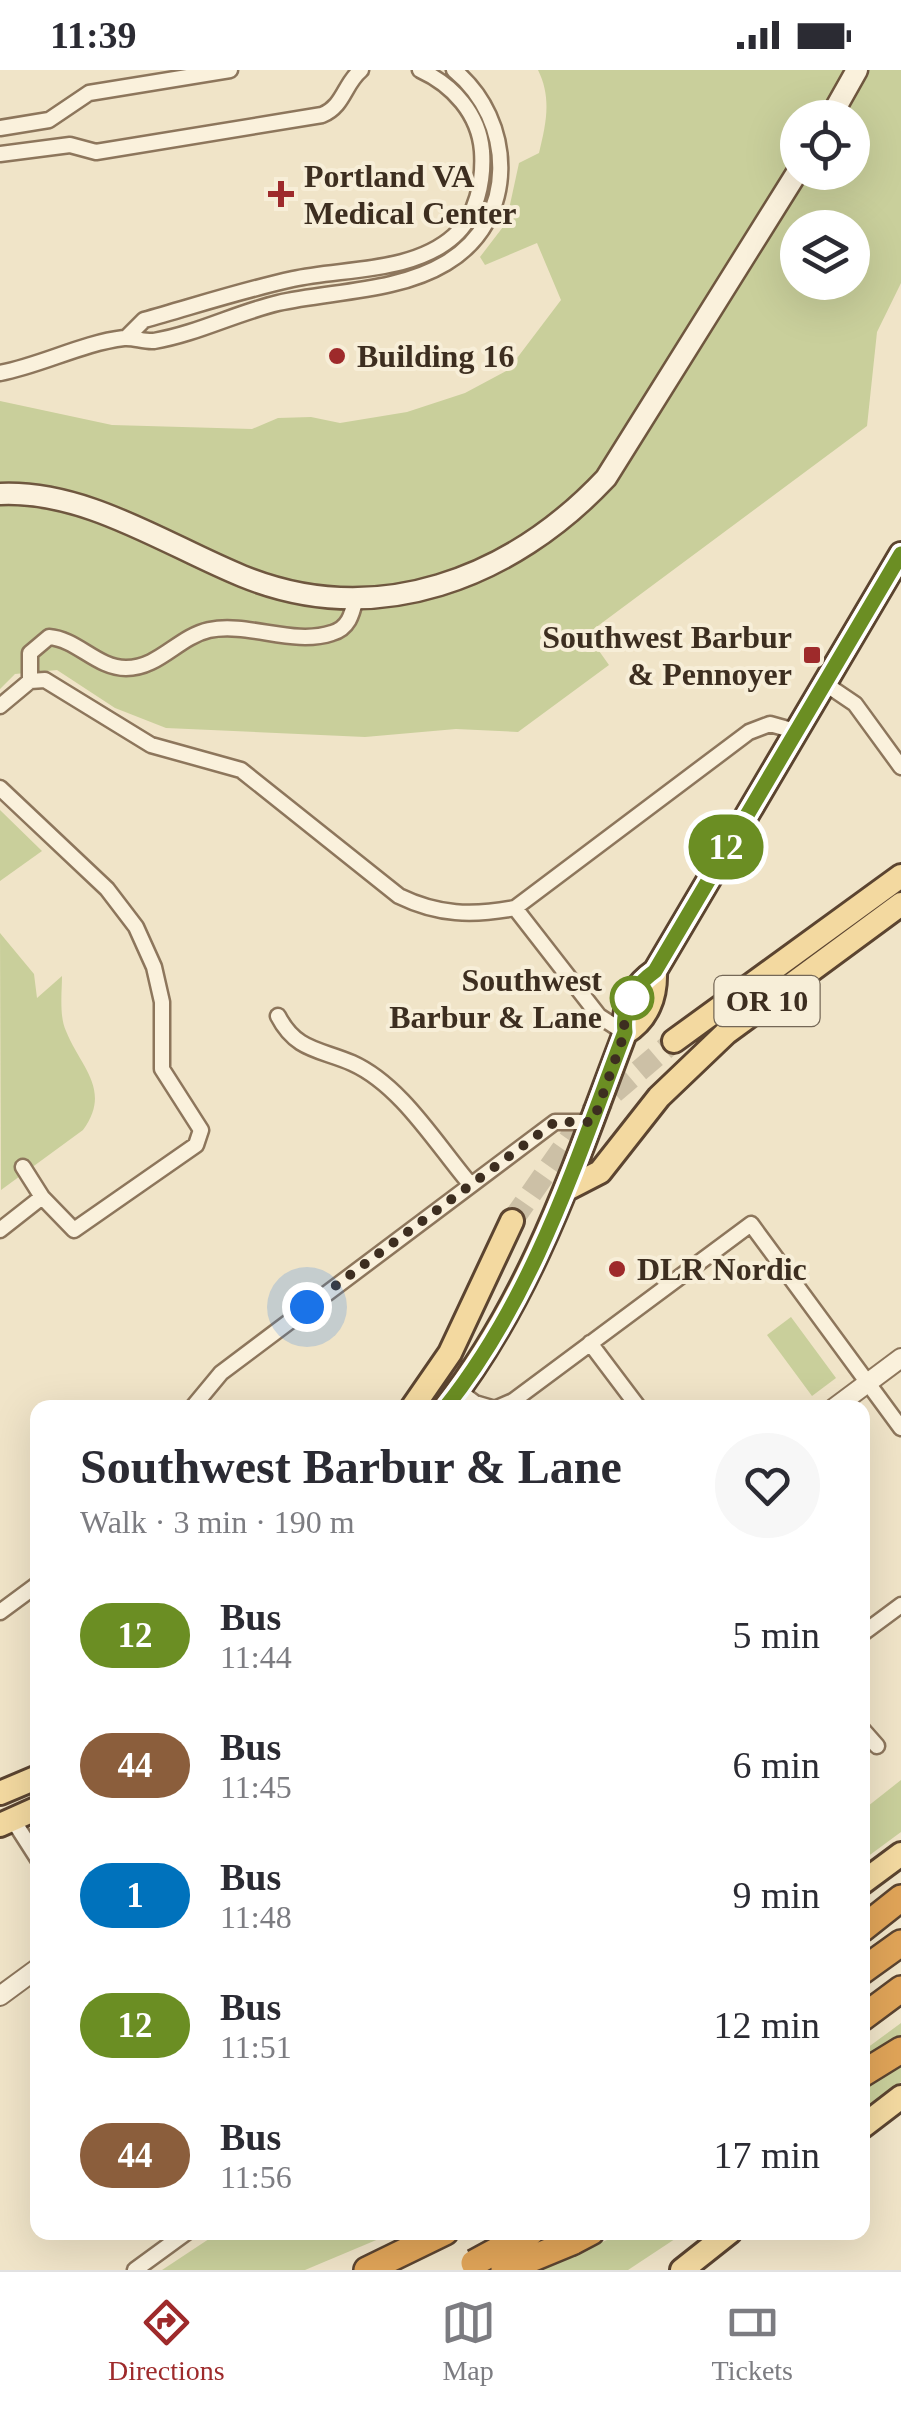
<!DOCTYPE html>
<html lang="en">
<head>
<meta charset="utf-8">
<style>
  body { margin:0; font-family:Georgia,serif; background:#f7f7f7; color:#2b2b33; height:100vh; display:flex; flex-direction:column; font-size:38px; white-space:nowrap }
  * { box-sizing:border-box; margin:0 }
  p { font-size:32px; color:#7c7c81 }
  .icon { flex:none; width:55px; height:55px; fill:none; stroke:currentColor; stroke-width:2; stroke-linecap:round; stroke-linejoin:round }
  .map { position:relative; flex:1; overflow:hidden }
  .panel { position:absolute; left:30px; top:1330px; width:840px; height:840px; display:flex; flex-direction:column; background:#fff; border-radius:20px; box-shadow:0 10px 40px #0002 }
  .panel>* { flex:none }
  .badge { padding:0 20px; border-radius:32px; font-size:35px; line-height:65px }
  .fabs { position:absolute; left:780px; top:30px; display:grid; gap:20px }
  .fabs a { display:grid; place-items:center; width:90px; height:90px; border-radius:50%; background:#fff; box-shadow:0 10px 40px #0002; font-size:50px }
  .you { position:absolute; width:50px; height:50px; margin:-25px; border:8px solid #fff; border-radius:50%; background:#1a73e8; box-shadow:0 0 0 15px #1a73e833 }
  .map>.badge { position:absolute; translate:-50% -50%; box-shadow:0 0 0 5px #fff }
  .round { display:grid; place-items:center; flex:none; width:105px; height:105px; border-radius:52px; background:#f7f7f7 }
  .head { display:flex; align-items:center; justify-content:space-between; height:170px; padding:0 50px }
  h1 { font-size:48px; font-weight:800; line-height:75px }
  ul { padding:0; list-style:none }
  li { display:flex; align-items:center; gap:30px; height:130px; padding:0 50px }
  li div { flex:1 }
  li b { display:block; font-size:38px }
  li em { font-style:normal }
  li .badge { min-width:110px; font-weight:700; text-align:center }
  .status { display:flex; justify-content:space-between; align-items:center; height:70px; padding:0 50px; background:#fff; direction:ltr }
  .status svg { height:28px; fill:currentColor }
  .tabs { display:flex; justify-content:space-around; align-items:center; height:140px; border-top:2px solid #e1e1e2; background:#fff; font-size:28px; color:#7c7c81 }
  .tabs a { display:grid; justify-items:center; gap:5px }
  .tabs .current { color:#9e2a2b }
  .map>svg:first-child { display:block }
  .green { fill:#c9cf9b; fill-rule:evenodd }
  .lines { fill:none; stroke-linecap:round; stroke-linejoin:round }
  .primary-tunnel { stroke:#ccc0a6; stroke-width:22; stroke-dasharray:22 11; stroke-linecap:butt }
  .minor-casing { stroke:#8d765c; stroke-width:19 }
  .tertiary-casing { stroke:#8d765c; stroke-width:22 }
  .secondary-casing { stroke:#6f573f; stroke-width:25 }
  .primary-casing { stroke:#5b4430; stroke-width:28 }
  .motorway-casing { stroke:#5b4430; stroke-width:30 }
  .minor { stroke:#faf1dc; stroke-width:14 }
  .tertiary { stroke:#faf1dc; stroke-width:18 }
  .secondary { stroke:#faf1dc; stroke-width:20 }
  .primary { stroke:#f3d9a0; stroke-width:22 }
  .motorway { stroke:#e0a458; stroke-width:25 }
  .motorway-bridge-casing { stroke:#5b4430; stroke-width:30; stroke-linecap:butt }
  .motorway-bridge { stroke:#e0a458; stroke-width:25 }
  .line-casing { stroke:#fff; stroke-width:22 }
  .line { stroke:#6b8e23; stroke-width:15 }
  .walk { stroke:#3d2e20; stroke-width:10; stroke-dasharray:0 18 }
  .poi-dot { fill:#9e2a2b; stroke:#f7eed8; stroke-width:4 }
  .stop-dot { fill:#fff; stroke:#6b8e23; stroke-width:5 }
  .labels { text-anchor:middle; stroke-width:8; stroke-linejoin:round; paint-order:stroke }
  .shield { fill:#f7eed8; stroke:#756857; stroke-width:2.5 }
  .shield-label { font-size:30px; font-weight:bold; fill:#3d2e20 }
  .poi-label { font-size:32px; font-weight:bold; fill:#3d2e20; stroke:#f7eed8; text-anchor:start }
  .stop-label { font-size:32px; font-weight:bold; fill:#3d2e20; stroke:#f7eed8; text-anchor:end }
</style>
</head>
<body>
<div class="status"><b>11:39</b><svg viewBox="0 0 49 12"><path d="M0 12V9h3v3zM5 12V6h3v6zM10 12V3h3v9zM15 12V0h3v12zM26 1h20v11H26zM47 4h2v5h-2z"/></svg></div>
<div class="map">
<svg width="901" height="2200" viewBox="0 0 901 2200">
  <rect width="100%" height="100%" fill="#f0e4c8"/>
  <path class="green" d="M538 0H901V213L877 262 867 356 587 564 609 595 518 662 456 659 365 667 166 658 115 638 57 600 15 604 0 619V331L112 355 252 359 278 348 311 347 340 353 407 342 465 323 508 300 561 230 537 173 485 195 480 187 506 153 519 93 539 83C546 54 552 28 538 0ZM798 48H852V102H798ZM798 158H852V212H798Z
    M0 740 42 781 0 811Z
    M0 863 34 904 37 928 62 906C62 922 59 946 66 961 81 998 112 1020 83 1060L1 1120Z
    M791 1247 836 1308 812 1326 767 1265Z
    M901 1710V1762L863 1790V1740Z
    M901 1953V1970L863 1995V1981Z
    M901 1995V2012L863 2040V2019Z
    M625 2162 684 2163 628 2200H539Z
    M218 2163V2162L393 2163 305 2200H162Z"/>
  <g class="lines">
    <path class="primary-tunnel" d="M512 1151 584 1048 674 971"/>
    <g class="minor-casing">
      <path id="minor" d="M0 58 49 50 89 23 230 0
        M0 84 70 75 96 82 322 45C344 36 344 14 361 0
        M126 268 144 250C194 236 243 220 293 209 343 198 413 203 454 166 477 146 484 110 482 81 479 44 453 15 420 0
        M0 303C42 295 82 273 124 268 134 267 144 272 154 271 196 264 236 243 278 233 332 221 398 222 446 193 519 150 515 50 454 0
        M30 611V583L49 567C77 569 97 598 126 598 159 598 178 567 209 560 249 552 293 576 332 563 349 558 352 544 356 528
        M824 613 855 634 901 697
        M0 636 30 611 45 610 151 675 241 700 399 826C438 845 472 846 515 838L749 662 770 654 795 661
        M0 718 107 819 136 857 154 897 162 932V999L201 1060 196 1075 74 1160 42 1127 23 1097
        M515 838 599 946 625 963
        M278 946C296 981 320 979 352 993 401 1015 436 1074 470 1114
        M0 1160 42 1127
        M590 1273 639 1338
        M459 1321 475 1333 492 1338
        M192 1338 221 1303 555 1052H593
        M497 1338 513 1331 751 1154 901 1358
        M0 1542 38 1514
        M862 1564 901 1535
        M862 1659 877 1676
        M13 1750 38 1789
        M135 2200 187 2162"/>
    </g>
    <g class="tertiary-casing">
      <path id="tertiary" d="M834 1338 901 1288
        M0 1926 38 1898"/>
    </g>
    <g class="secondary-casing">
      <path id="secondary" d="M830 48 857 0
        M0 424C86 420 166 475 242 506 377 561 512 508 606 408L798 101"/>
    </g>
    <g class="primary-casing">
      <path id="primary" d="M625 963C648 949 656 926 655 901
        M674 971 901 806
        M569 1118 600 1102 659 1027 726 963 901 834
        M412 1338 450 1283 512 1151
        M445 1338C533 1225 575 1094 625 963 622 936 634 916 655 901L901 484
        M0 1723 38 1707
        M0 1755 38 1738
        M862 1813 901 1784
        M862 2057 901 2027
        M682 2200 730 2162"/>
    </g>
    <g class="motorway-casing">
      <path id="motorway" d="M862 1859 901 1828
        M862 1901 901 1873
        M862 1948 901 1919
        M862 2004 901 1980
        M572 2172 591 2162
        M367 2200 445 2162"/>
    </g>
    <use href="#minor" class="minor"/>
    <use href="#tertiary" class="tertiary"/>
    <use href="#secondary" class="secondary"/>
    <use href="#primary" class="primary"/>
    <use href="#motorway" class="motorway"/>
    <g class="motorway-bridge-casing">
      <path id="motorway-bridge" d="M474 2193 531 2162
        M504 2200 572 2172"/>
    </g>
    <use href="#motorway-bridge" class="motorway-bridge"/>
  </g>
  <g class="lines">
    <g class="line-casing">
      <path id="line" d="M445 1338C534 1226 575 1094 625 962 622 936 634 916 655 901L901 484"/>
    </g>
    <use href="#line" class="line"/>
    <path class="walk" d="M307 1237 555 1052H593L625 962 623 944 632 928"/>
  </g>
  <g class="poi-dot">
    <path d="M276 109h10v10h10v10h-10v10h-10v-10h-10v-10h10z"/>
    <circle cx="337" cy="286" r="10"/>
    <rect x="802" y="575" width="20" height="20" rx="5"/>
    <circle cx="617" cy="1199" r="10"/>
  </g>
  <circle class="stop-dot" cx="632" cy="928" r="20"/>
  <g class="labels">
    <rect class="shield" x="714.5" y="906" width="105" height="50" rx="8"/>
    <g class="shield-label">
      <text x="767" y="941">OR 10</text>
    </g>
    <g class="poi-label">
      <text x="304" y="117">Portland VA<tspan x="304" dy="37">Medical Center</tspan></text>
      <text x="357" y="297">Building 16</text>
      <text x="792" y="578" text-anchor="end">Southwest Barbur<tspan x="792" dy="37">&amp; Pennoyer</tspan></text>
      <text x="637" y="1210">DLR Nordic</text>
    </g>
    <g class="stop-label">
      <text x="602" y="921">Southwest<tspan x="602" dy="37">Barbur &amp; Lane</tspan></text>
    </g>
  </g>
</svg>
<div class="fabs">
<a><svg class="icon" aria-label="locate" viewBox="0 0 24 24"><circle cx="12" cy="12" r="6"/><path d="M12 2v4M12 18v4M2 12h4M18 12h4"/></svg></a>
<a><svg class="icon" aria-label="layers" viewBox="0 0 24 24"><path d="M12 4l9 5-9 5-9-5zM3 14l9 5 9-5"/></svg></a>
</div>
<div class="you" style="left:307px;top:1237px"></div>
<b class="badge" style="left:726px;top:777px;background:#6b8e23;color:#fff">12</b>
<section class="panel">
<div class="head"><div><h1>Southwest Barbur &amp; Lane</h1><p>Walk · 3 min · 190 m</p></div><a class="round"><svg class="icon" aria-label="heart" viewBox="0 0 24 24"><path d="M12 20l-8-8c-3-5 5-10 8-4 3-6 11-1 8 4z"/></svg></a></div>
<ul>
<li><span class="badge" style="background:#6b8e23;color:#fff">12</span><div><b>Bus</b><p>11:44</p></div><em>5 min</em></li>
<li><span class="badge" style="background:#8b5e3c;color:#fff">44</span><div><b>Bus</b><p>11:45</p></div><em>6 min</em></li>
<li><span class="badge" style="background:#0072bc;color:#fff">1</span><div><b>Bus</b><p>11:48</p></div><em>9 min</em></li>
<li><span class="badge" style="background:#6b8e23;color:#fff">12</span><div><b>Bus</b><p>11:51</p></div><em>12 min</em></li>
<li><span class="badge" style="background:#8b5e3c;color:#fff">44</span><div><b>Bus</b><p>11:56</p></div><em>17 min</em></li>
</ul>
</section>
</div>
<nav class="tabs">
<a class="current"><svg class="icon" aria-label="directions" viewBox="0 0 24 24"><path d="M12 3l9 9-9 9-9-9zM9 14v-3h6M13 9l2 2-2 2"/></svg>Directions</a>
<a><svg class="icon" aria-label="map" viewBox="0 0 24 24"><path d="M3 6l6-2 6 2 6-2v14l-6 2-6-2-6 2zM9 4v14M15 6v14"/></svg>Map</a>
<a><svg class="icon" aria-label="tickets" viewBox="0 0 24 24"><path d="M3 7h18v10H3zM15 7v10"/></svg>Tickets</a>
</nav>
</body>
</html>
